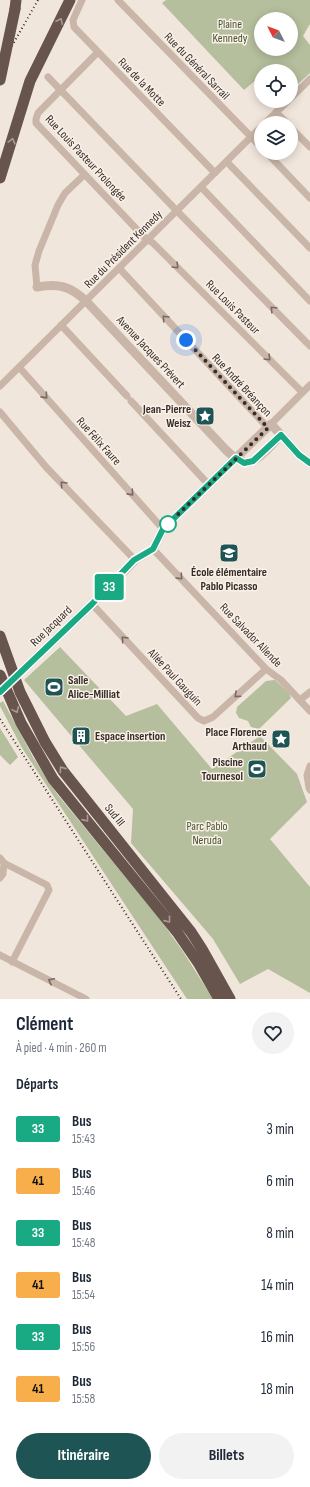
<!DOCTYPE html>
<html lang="fr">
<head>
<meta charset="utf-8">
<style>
  body { margin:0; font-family:"Sofia Sans Condensed",sans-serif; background:#f2f2f3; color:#1f2937; height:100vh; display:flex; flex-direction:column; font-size:15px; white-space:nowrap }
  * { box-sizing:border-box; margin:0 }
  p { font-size:13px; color:#747a83 }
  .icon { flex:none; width:22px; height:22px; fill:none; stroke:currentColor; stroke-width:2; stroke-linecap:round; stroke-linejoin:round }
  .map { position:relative; height:999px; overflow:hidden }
  .panel { display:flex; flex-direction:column; background:#fff; flex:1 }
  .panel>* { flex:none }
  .badge { padding:0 8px; border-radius:3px; font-size:14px; line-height:26px }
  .needle { width:26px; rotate:312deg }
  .fabs { position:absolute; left:254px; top:12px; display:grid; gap:8px }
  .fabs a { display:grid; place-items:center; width:44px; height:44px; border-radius:50%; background:#fff; box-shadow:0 2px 10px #0003; font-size:20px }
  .you { position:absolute; width:20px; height:20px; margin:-10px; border:3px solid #fff; border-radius:50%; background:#1a73e8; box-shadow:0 0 0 6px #1a73e833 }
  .map>.badge { position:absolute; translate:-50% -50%; box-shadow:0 0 0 2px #fff }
  h2 { padding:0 16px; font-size:15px; line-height:36px }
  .round { display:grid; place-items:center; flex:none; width:42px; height:42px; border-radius:21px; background:#f2f2f3 }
  .overview { display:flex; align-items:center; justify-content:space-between; height:68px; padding:0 16px }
  h1 { font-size:19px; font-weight:700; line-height:30px }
  .primary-button { display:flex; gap:8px; margin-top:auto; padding:8px 16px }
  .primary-button a { flex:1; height:46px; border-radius:24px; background:#1f5455; color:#fff; font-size:16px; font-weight:700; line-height:46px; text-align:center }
  .primary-button a+a { background:#f2f2f3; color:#1f2937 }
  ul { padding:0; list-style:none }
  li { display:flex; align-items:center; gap:12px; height:52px; padding:0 16px }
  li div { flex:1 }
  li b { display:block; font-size:15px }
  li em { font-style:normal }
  li .badge { min-width:44px; font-weight:700; text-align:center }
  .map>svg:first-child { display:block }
  .green { fill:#b5bf9d; fill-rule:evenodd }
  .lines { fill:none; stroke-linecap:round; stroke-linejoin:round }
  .minor { stroke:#c9b6a8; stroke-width:7 }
  .tertiary { stroke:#c9b6a8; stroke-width:9 }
  .trunk { stroke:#66544d; stroke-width:11 }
  .rail { stroke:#362c28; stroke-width:2; stroke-dasharray:1 3; stroke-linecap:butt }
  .tertiary-bridge { stroke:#c9b6a8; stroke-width:9 }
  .trunk-bridge { stroke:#66544d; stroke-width:11 }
  .oneway { stroke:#a89b93 }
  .oneway2 { stroke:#786a62 }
  .line-casing { stroke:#fff; stroke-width:9 }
  .line { stroke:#19aa83; stroke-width:6 }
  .walk { stroke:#362c28; stroke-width:4; stroke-dasharray:0 7.2 }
  .stop-dot { fill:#fff; stroke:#19aa83; stroke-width:2 }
  .labels { text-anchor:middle; stroke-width:3; stroke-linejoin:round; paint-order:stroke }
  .park-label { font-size:12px; fill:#46532d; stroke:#f9f1e8 }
  .street-label { font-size:12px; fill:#362c28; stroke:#f9f1e8 }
  .poi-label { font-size:12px; font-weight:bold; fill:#362c28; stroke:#f9f1e8; text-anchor:end }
</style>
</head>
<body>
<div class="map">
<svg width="310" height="999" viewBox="0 0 310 999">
  <rect width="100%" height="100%" fill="#f1e6dc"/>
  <path class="green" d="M166 0H310V24L303 36 310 45V73L298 84 291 77V71H285L279 66 273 71H261V76L244 90 162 3ZM261 19H291V49H261Z
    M60 647 126 716 157 704 212 769 260 736 297 774 307 802 270 839 310 887V993L268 969 240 984 213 939 131 843 133 809 24 680Z
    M275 680 289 693 291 698 259 729 251 727 248 721 239 718 236 713 237 707 266 681Z
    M3 701 33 757 57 794 159 918 182 950 213 999H187L22 748 0 706V703Z
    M0 728 18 757 10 765 0 755Z"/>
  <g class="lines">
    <path class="minor" d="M82 0 73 20 74 27 215 173
      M118 0 261 147
      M98 52 38 113 36 119V123L145 238 153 243 302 392
      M48 77 177 211 310 346
      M291 98 310 79
      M276 112 287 123
      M265 123 288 101
      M291 128 310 147
      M267 153 310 198
      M227 162 310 248
      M201 187 310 301
      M119 268 268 428
      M37 287 35 265 39 251 58 205 65 193 84 175
      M61 325 127 396
      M19 367 163 529
      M0 386 261 127
      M131 401 209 485
      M0 412 46 467 135 560
      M271 424 310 385
      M153 549 266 669 281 680 310 711
      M92 604 198 718 204 721 213 717 266 669
      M300 700 310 692
      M310 766 307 775 309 788 310 790
      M0 858 4 863 47 885 49 890 12 962
      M0 878 3 874 4 863
      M0 955 86 999"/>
    <path class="tertiary" d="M37 287C58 283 70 286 86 301L226 450C231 455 237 460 244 462 255 466 274 442 281 435
      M23 670 92 604 135 560 153 549 163 529 271 424 299 455 310 463"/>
    <path class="trunk" d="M15 9 16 0
      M0 178 30 81 70 0
      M0 636 20 692 45 742 63 771 191 932 202 949 230 999
      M0 675 21 723 53 779 177 932 199 964 219 999"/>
    <path class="rail" d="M0 67 38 0
      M0 719 181 999"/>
    <path class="tertiary-bridge" d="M0 692 23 670"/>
    <path class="trunk-bridge" d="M0 80 15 9"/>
  </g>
  <defs><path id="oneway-chevron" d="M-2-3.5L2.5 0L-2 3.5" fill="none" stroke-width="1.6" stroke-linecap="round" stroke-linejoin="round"/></defs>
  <g class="oneway">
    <use href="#oneway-chevron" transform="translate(60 21) rotate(-65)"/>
    <use href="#oneway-chevron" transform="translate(12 141) rotate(-75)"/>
    <use href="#oneway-chevron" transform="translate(16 710) rotate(66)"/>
    <use href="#oneway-chevron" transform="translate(62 769) rotate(-125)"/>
    <use href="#oneway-chevron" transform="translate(86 819) rotate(51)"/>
    <use href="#oneway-chevron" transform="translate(168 920) rotate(51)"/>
  </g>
  <g class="oneway2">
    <use href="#oneway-chevron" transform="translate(176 266) rotate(45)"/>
    <use href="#oneway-chevron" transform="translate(273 309) rotate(-135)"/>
    <use href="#oneway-chevron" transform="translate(165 318) rotate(-133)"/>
    <use href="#oneway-chevron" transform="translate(268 358) rotate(45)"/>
    <use href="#oneway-chevron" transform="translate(45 396) rotate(48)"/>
    <use href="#oneway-chevron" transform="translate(63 484) rotate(-133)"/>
    <use href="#oneway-chevron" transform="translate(131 493) rotate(48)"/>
    <use href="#oneway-chevron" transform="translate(180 577) rotate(47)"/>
    <use href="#oneway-chevron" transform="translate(124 639) rotate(-133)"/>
    <use href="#oneway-chevron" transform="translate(237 695) rotate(138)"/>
    <use href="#oneway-chevron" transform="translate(51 981) rotate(-153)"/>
  </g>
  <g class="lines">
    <g class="line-casing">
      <path id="line" d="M0 692 92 604 134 560 153 549 163 529 236 458 244 463 253 461 281 435 299 455 310 463"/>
    </g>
    <use href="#line" class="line"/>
    <path class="walk" d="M168 524 268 428 186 340"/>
  </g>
  <defs>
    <g id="sight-square" transform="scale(1)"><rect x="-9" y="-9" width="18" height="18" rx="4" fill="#1f5455" stroke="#f9f1e8"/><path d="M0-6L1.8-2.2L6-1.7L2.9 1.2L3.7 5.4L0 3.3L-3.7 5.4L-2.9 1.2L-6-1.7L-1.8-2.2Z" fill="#fff"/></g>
    <g id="school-square" transform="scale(1)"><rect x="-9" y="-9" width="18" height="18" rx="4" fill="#1f5455" stroke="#f9f1e8"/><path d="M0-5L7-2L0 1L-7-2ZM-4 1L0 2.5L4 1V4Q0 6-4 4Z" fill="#fff"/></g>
    <g id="stadium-square" transform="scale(1)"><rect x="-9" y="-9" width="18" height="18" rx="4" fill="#1f5455" stroke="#f9f1e8"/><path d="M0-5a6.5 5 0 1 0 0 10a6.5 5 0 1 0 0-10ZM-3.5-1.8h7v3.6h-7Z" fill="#fff"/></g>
    <g id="building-square" transform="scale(1)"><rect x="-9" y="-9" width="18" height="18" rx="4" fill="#1f5455" stroke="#f9f1e8"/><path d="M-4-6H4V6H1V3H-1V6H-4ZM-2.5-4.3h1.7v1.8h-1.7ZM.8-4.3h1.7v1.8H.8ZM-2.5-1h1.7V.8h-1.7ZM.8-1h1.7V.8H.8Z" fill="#fff"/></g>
  </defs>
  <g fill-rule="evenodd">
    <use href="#sight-square" x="205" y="416"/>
    <use href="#school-square" x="229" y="553"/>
    <use href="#stadium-square" x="54" y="687"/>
    <use href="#building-square" x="81" y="736"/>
    <use href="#sight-square" x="281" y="739"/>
    <use href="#stadium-square" x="257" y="769"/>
  </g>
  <circle class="stop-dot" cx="168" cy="524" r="8"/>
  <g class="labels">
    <g class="park-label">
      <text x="230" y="28">Plaine<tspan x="230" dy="14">Kennedy</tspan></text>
      <text x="207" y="830">Parc Pablo<tspan x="207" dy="14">Neruda</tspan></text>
    </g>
    <g class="street-label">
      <text transform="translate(197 66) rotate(46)" y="4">Rue du Général Sarrail</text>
      <text transform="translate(142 82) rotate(46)" y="4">Rue de la Motte</text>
      <text transform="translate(86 158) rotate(47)" y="4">Rue Louis Pasteur Prolongée</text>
      <text transform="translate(123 249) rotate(-45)" y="4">Rue du Président Kennedy</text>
      <text transform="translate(233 307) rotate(45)" y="4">Rue Louis Pasteur</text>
      <text transform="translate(151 352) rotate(47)" y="4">Avenue Jacques Prévert</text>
      <text transform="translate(242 385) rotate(47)" y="4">Rue André Bréançon</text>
      <text transform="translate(99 441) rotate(48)" y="4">Rue Félix Faure</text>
      <text transform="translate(51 626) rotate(-44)" y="4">Rue Jacquard</text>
      <text transform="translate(251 635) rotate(46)" y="4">Rue Salvador Allende</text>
      <text transform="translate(175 677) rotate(47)" y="4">Allée Paul Gauguin</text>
      <text transform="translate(115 815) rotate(51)" y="4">Sud III</text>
    </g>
    <g class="poi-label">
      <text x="191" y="413">Jean-Pierre<tspan x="191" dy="14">Weisz</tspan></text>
      <text x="229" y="576" text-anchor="middle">École élémentaire<tspan x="229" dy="14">Pablo Picasso</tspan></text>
      <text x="68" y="684" text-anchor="start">Salle<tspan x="68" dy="14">Alice-Milliat</tspan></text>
      <text x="267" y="736">Place Florence<tspan x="267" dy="14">Arthaud</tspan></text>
      <text x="95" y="740" text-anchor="start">Espace insertion</text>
      <text x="243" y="766">Piscine<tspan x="243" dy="14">Tournesol</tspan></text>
    </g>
  </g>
</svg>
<div class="fabs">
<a><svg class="needle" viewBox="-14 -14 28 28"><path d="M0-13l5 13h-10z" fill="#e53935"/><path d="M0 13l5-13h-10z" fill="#747a83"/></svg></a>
<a><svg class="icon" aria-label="locate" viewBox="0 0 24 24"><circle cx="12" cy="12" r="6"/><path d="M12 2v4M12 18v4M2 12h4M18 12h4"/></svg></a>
<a><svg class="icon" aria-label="layers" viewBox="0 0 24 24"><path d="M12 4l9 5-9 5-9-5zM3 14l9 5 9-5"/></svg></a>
</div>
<div class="you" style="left:186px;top:340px"></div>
<b class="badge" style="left:109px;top:587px;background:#19aa83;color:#fff">33</b>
</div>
<section class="panel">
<div class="overview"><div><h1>Clément</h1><p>À pied · 4 min · 260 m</p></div><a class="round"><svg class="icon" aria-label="heart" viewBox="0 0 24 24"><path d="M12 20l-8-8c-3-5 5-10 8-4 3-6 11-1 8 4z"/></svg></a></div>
<h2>Départs</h2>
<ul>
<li><span class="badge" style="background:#19aa83;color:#fff">33</span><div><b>Bus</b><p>15:43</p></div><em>3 min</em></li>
<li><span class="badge" style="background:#f8ae4b;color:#111">41</span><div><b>Bus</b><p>15:46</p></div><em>6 min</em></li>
<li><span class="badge" style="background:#19aa83;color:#fff">33</span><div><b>Bus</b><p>15:48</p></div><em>8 min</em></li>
<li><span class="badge" style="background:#f8ae4b;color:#111">41</span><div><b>Bus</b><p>15:54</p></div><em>14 min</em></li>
<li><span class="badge" style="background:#19aa83;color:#fff">33</span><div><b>Bus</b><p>15:56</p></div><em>16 min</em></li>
<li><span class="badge" style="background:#f8ae4b;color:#111">41</span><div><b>Bus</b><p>15:58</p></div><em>18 min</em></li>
</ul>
<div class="primary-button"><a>Itinéraire</a><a>Billets</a></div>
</section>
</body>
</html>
